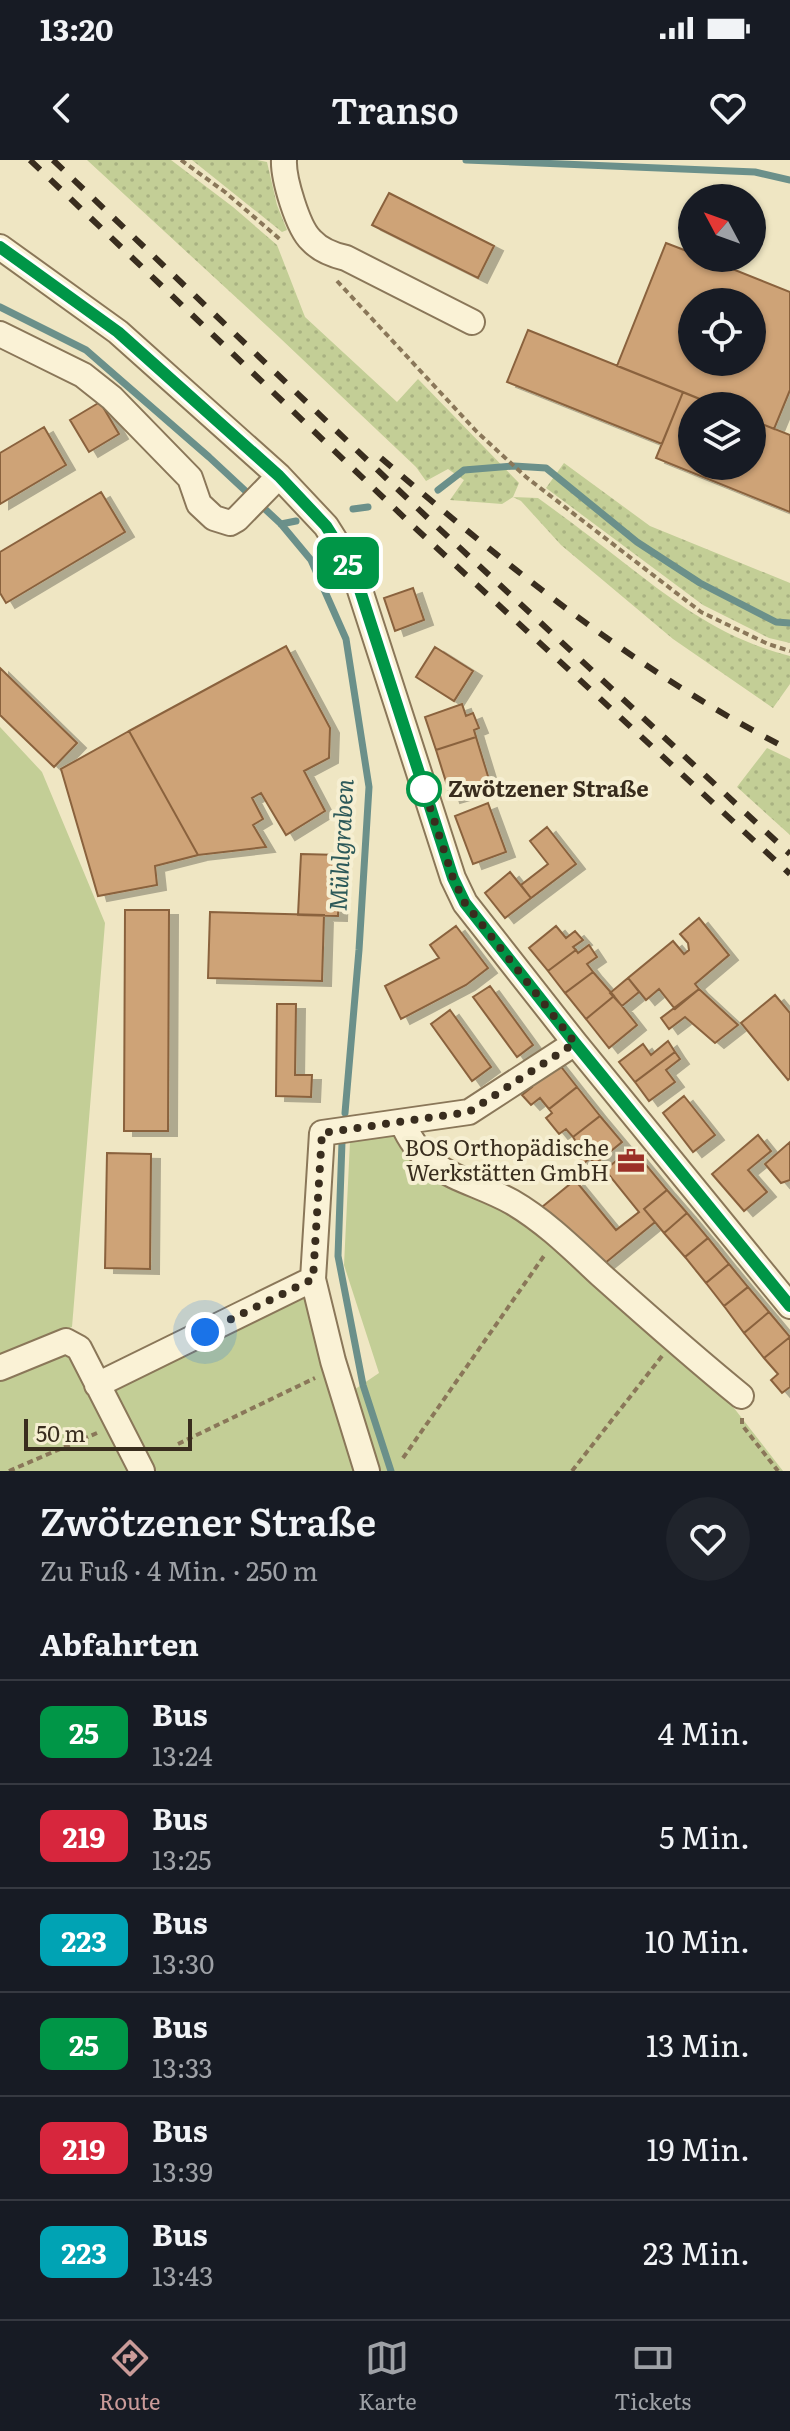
<!DOCTYPE html>
<html lang="de">
<head>
<meta charset="utf-8">
<style>
  body { margin:0; font-family:Literata,serif; background:#20242c; color:#f1f3f6; height:100vh; display:flex; flex-direction:column; font-size:30px; white-space:nowrap }
  * { box-sizing:border-box; margin:0 }
  p { font-size:26px; color:#9ea1a6 }
  .icon { flex:none; width:44px; height:44px; fill:none; stroke:currentColor; stroke-width:2; stroke-linecap:round; stroke-linejoin:round }
  .map { position:relative; height:1311px; overflow:hidden }
  .details { display:flex; flex-direction:column; background:#171b24; flex:1 }
  .details>* { flex:none }
  .badge { padding:0 16px; border-radius:12px; font-size:28px; line-height:52px }
  .needle { width:52px; rotate:311deg }
  .tools { position:absolute; left:678px; top:24px; display:grid; gap:16px }
  .tools a { display:grid; place-items:center; width:88px; height:88px; border-radius:50%; background:#171b24; box-shadow:0 2px 6px #0004; font-size:40px }
  .scale { position:absolute; left:24px; bottom:20px; width:168px; box-sizing:border-box; padding-left:8px; border:4px solid #392d1e; border-top:0; font-size:22px; line-height:28px; white-space:nowrap; color:#392d1e; -webkit-text-stroke:6px #f6efd2; paint-order:stroke }
  .you { position:absolute; width:40px; height:40px; margin:-20px; border:6px solid #fff; border-radius:50%; background:#1a73e8; box-shadow:0 0 0 12px #1a73e833 }
  .map>.badge { position:absolute; translate:-50% -50%; box-shadow:0 0 0 4px #fff }
  h2 { padding:0 40px; font-size:30px; line-height:72px }
  .round { display:grid; place-items:center; flex:none; width:84px; height:84px; border-radius:42px; background:#20242c }
  .overview { display:flex; align-items:center; justify-content:space-between; height:136px; padding:0 40px }
  h1 { font-size:38px; font-weight:600; line-height:60px }
  ul { padding:0; list-style:none }
  li { display:flex; align-items:center; gap:24px; height:104px; padding:0 40px; border-top:2px solid #363941 }
  li div { flex:1 }
  li b { display:block; font-size:30px }
  li em { font-style:normal }
  li .badge { min-width:88px; font-weight:700; text-align:center }
  .status { display:flex; justify-content:space-between; align-items:center; height:56px; padding:0 40px; background:#171b24; direction:ltr }
  .status svg { height:22px; fill:currentColor }
  header { display:flex; justify-content:space-between; align-items:center; height:104px; padding:0 40px; background:#171b24; font-size:36px; font-weight:600 }
  .dock { display:flex; justify-content:space-around; align-items:center; height:112px; border-top:2px solid #363941; background:#171b24; font-size:22px; color:#9ea1a6 }
  .dock a { display:grid; justify-items:center; gap:4px }
  .dock .current { color:#ca9b99 }
  .map>svg:first-child { display:block }
  .grass { fill:url(#grass-dots) }
  .garden { fill:#c3ce96 }
  .lines { fill:none; stroke-linecap:round; stroke-linejoin:round }
  .stream { stroke:#6b908a; stroke-width:7 }
  .building { fill:#cea377; stroke:#8a623e; stroke-width:2; fill-rule:evenodd; filter:url(#shadow) }
  .minor-casing { stroke:#8a7759; stroke-width:28 }
  .path { stroke:#8a7759; stroke-width:4; stroke-dasharray:6 4; stroke-linecap:butt }
  .minor { stroke:#faf2d6; stroke-width:24 }
  .rail { stroke:#392d1e; stroke-width:6; stroke-dasharray:14 14; stroke-linecap:butt }
  .line-casing { stroke:#fff; stroke-width:18 }
  .line { stroke:#009647; stroke-width:12 }
  .walk { stroke:#392d1e; stroke-width:8; stroke-dasharray:0 14.4 }
  .stop-dot { fill:#fff; stroke:#009647; stroke-width:4 }
  .labels { text-anchor:middle; stroke-width:8; stroke-linejoin:round; paint-order:stroke }
  .stop-label { font-size:22px; font-weight:bold; fill:#392d1e; stroke:#f6efd2; text-anchor:start }
  .poi-label { font-size:22px; fill:#392d1e; stroke:#f6efd2; text-anchor:end }
  .water-label { font-size:24px; font-style:italic; fill:#2c5959; stroke:#f6efd2 }
</style>
</head>
<body>
<div class="status"><b>13:20</b><svg viewBox="0 0 49 12"><path d="M0 12V9h3v3zM5 12V6h3v6zM10 12V3h3v9zM15 12V0h3v12zM26 1h20v11H26zM47 4h2v5h-2z"/></svg></div>
<header><svg class="icon" aria-label="back" viewBox="0 0 24 24"><path d="M15 5l-7 7 7 7"/></svg>Transo<svg class="icon" aria-label="heart" viewBox="0 0 24 24"><path d="M12 20l-8-8c-3-5 5-10 8-4 3-6 11-1 8 4z"/></svg></header>
<div class="map">
<svg width="790" height="1311" viewBox="0 0 790 1311">
  <defs>
    <pattern id="grass-dots" width="8" height="8" patternUnits="userSpaceOnUse" patternTransform="scale(2)"><rect width="8" height="8" fill="#c3ce96"/><path d="M2 2h.1M6 6h.1" fill="none" stroke="#a8b181" stroke-width="1.8" stroke-linecap="round"/></pattern>
    <filter id="shadow"><feDropShadow dx="9" dy="5" stdDeviation="0" flood-color="#0004"/></filter>
  </defs>
  <rect width="100%" height="100%" fill="#efe6c3"/>
  <path class="grass" d="M87 0H171L233 47 277 85 305 157 397 242 418 219 519 323 513 337 538 338C567 359 595 380 623 402 677 444 723 479 790 496V524L773 548 673 479 561 385 521 341 513 337 502 344 450 340 464 320 448 309 426 321 416 307 280 178Z
    M192 0H257L267 2 277 45 287 70 282 72Z
    M564 303 650 366 790 423V483L769 478 703 445 546 328Z
    M767 588 790 599V675L737 627Z"/>
  <path class="garden" d="M0 567 42 612 105 763 72 1167 0 1198Z
    M392 972 409 993 553 1083 716 1225 783 1311H0V1221L69 1192 90 1233 310 1130 339 1240 379 1213 344 1105 350 982Z"/>
  <g class="lines">
    <path class="stream" d="M466 0 755 12 790 20
      M0 147 86 190 209 297 281 364 311 400 346 479 369 627 359 790 345 953
      M438 330 464 310 514 306 546 308 637 382 700 423 776 462 790 463
      M353 349 368 347
      M281 364 296 361
      M342 982 338 1096 363 1225 391 1311"/>
  </g>
  <path class="building" d="M389 33 494 86 478 118 372 65Z
    M666 83 692 93V98H705L790 132V230L774 269 752 260V246H717L617 206ZM692 142H752V202H692Z
    M528 170 683 232 662 284 507 222Z
    M683 232 717 246H692V306H752V260L790 275V352L656 298Z
    M100 242 119 274 89 292 70 260Z
    M44 267 66 305 0 344V293Z
    M101 332 125 372 6 443 0 433V392Z
    M413 428 424 460 395 471 384 438Z
    M286 486 330 568 329 598 304 611 325 651 286 675 261 633 252 638 263 659 253 665 266 687 198 695 129 571Z
    M435 487 473 511 454 541 416 517Z
    M0 508 77 583 54 607 0 555Z
    M462 544 466 556 473 553 479 568 474 570 476 577 436 590 425 557Z
    M129 571 198 695 155 706 157 725 98 736 61 609Z
    M476 577 491 626 451 638 436 590Z
    M488 643 506 692 473 704 455 656Z
    M547 667 576 704 531 738 521 725 548 704 530 681Z
    M301 694 340 695 338 756 298 755Z
    M510 712 531 738 505 758 485 733Z
    M125 750H169L168 971H124Z
    M210 752 324 755 322 821 208 818Z
    M699 758 729 795 695 824 699 829 675 849 659 829 646 840 628 818 673 781 684 794 689 790 688 783 680 774Z
    M456 766 488 808 466 825 401 859 385 826 439 798 430 785Z
    M556 766 566 778 575 771 583 780 573 787 576 790 548 811 529 788Z
    M589 785 597 797 587 804 593 812 565 833 548 811 576 790 578 793Z
    M593 812 614 836 586 859 565 833Z
    M628 818 639 832 622 846 610 833Z
    M490 826 533 885 517 897 473 837Z
    M699 829 738 865 715 883 685 857 669 869 661 858Z
    M775 835 790 853V918L788 920 741 863Z
    M614 836 637 865 609 888 586 859Z
    M277 844H296L295 915H312L311 937 276 936Z
    M450 850 491 907 472 921 431 864Z
    M668 881 675 892 635 922 619 902 643 884 651 895Z
    M675 892 680 899 666 910 675 922 649 941 635 922Z
    M555 899 577 927 549 949 540 938 531 945 522 935 532 927 528 921Z
    M577 927 600 956 573 977 566 969 559 974 546 958 552 953 549 949Z
    M684 936 715 975 693 992 663 953Z
    M600 956 622 982 595 1004 590 998 583 1004 572 990 578 985 573 977Z
    M758 975 771 991 748 1010 767 1032 744 1051 712 1014Z
    M790 982V1020L781 1023 765 1004Z
    M632 988 667 1030 644 1049 655 1062 604 1104 542 1047 575 1020 616 1070 639 1052 605 1010Z
    M107 993 151 994 150 1109 105 1108Z
    M667 1030 687 1053 664 1073 644 1049Z
    M687 1053 708 1078 685 1097 664 1073Z
    M708 1078 729 1104 706 1123 685 1097Z
    M729 1104 748 1127 724 1146 706 1123Z
    M748 1127 769 1152 744 1173 724 1146Z
    M769 1152 790 1177 764 1198 744 1173Z
    M790 1177V1227L782 1233 771 1220 778 1214 764 1198Z"/>
  <g class="lines">
    <g class="minor-casing">
      <path id="minor" d="M284 0C283 18 298 68 311 80 320 90 333 95 346 98L472 162
        M0 87 118 172 279 316 326 366 343 393 358 424 453 718 465 743 575 883 790 1146
        M0 174 83 215 112 238 190 318 199 344 214 358 230 363 237 359 279 316
        M402 962C425 1017 467 1017 512 1042 545 1061 574 1090 602 1116 648 1157 693 1197 741 1236
        M313 1119 333 1201 367 1311
        M0 1208 66 1181 79 1188 142 1311
        M97 1225 313 1119 322 973 469 952 575 883"/>
    </g>
    <path class="path" d="M181 0 225 32 282 81
      M337 121 477 272 526 317 701 452 768 484 790 491
      M742 1258V1265L778 1311
      M178 1284 315 1218
      M403 1298 546 1093
      M9 1311 97 1273
      M572 1311 662 1196"/>
    <use href="#minor" class="minor"/>
    <path class="rail" d="M30 0 411 364 790 714
      M53 0 432 362 790 694
      M381 298C508 407 640 514 790 590"/>
  </g>
  <g class="lines">
    <g class="line-casing">
      <path id="line" d="M0 87 118 172 279 316 326 366 343 393 358 424 453 718 465 743 575 883 790 1146"/>
    </g>
    <use href="#line" class="line"/>
    <path class="walk" d="M205 1172 313 1119 322 973 469 952 575 883 465 743 453 718 424 629"/>
  </g>
  <defs>
    <g id="office-bare" transform="scale(2.16)"><path d="M-6-3h4V-5.5h4V-3h4V5H-6ZM-1-4.5V-3h2v-1.5ZM-6 0V1H6V0Z" fill="#9b3027" stroke="#f6efd2" stroke-width="2.5" paint-order="stroke"/></g>
  </defs>
  <g fill-rule="evenodd">
    <use href="#office-bare" x="631" y="1001"/>
  </g>
  <circle class="stop-dot" cx="424" cy="629" r="16"/>
  <g class="labels">
    <g class="stop-label">
      <text x="448" y="637">Zwötzener Straße</text>
    </g>
    <g class="poi-label">
      <text x="609" y="996">BOS Orthopädische<tspan x="609" dy="25">Werkstätten GmbH</tspan></text>
    </g>
    <g class="water-label">
      <text transform="translate(342 685) rotate(-87)" y="8">Mühlgraben</text>
    </g>
  </g>
</svg>
<div class="tools">
<a><svg class="needle" viewBox="-14 -14 28 28"><path d="M0-13l5 13h-10z" fill="#e53935"/><path d="M0 13l5-13h-10z" fill="#9ea1a6"/></svg></a>
<a><svg class="icon" aria-label="locate" viewBox="0 0 24 24"><circle cx="12" cy="12" r="6"/><path d="M12 2v4M12 18v4M2 12h4M18 12h4"/></svg></a>
<a><svg class="icon" aria-label="layers" viewBox="0 0 24 24"><path d="M12 4l9 5-9 5-9-5zM3 14l9 5 9-5"/></svg></a>
</div>
<div class="scale">50 m</div>
<div class="you" style="left:205px;top:1172px"></div>
<b class="badge" style="left:348px;top:403px;background:#009647;color:#fff">25</b>
</div>
<section class="details">
<div class="overview"><div><h1>Zwötzener Straße</h1><p>Zu Fuß · 4 Min. · 250 m</p></div><a class="round"><svg class="icon" aria-label="heart" viewBox="0 0 24 24"><path d="M12 20l-8-8c-3-5 5-10 8-4 3-6 11-1 8 4z"/></svg></a></div>
<h2>Abfahrten</h2>
<ul>
<li><span class="badge" style="background:#009647;color:#fff">25</span><div><b>Bus</b><p>13:24</p></div><em>4 Min.</em></li>
<li><span class="badge" style="background:#d7263d;color:#fff">219</span><div><b>Bus</b><p>13:25</p></div><em>5 Min.</em></li>
<li><span class="badge" style="background:#00a3b4;color:#fff">223</span><div><b>Bus</b><p>13:30</p></div><em>10 Min.</em></li>
<li><span class="badge" style="background:#009647;color:#fff">25</span><div><b>Bus</b><p>13:33</p></div><em>13 Min.</em></li>
<li><span class="badge" style="background:#d7263d;color:#fff">219</span><div><b>Bus</b><p>13:39</p></div><em>19 Min.</em></li>
<li><span class="badge" style="background:#00a3b4;color:#fff">223</span><div><b>Bus</b><p>13:43</p></div><em>23 Min.</em></li>
</ul>
</section>
<nav class="dock">
<a class="current"><svg class="icon" aria-label="directions" viewBox="0 0 24 24"><path d="M12 3l9 9-9 9-9-9zM9 14v-3h6M13 9l2 2-2 2"/></svg>Route</a>
<a><svg class="icon" aria-label="map" viewBox="0 0 24 24"><path d="M3 6l6-2 6 2 6-2v14l-6 2-6-2-6 2zM9 4v14M15 6v14"/></svg>Karte</a>
<a><svg class="icon" aria-label="tickets" viewBox="0 0 24 24"><path d="M3 7h18v10H3zM15 7v10"/></svg>Tickets</a>
</nav>
</body>
</html>
